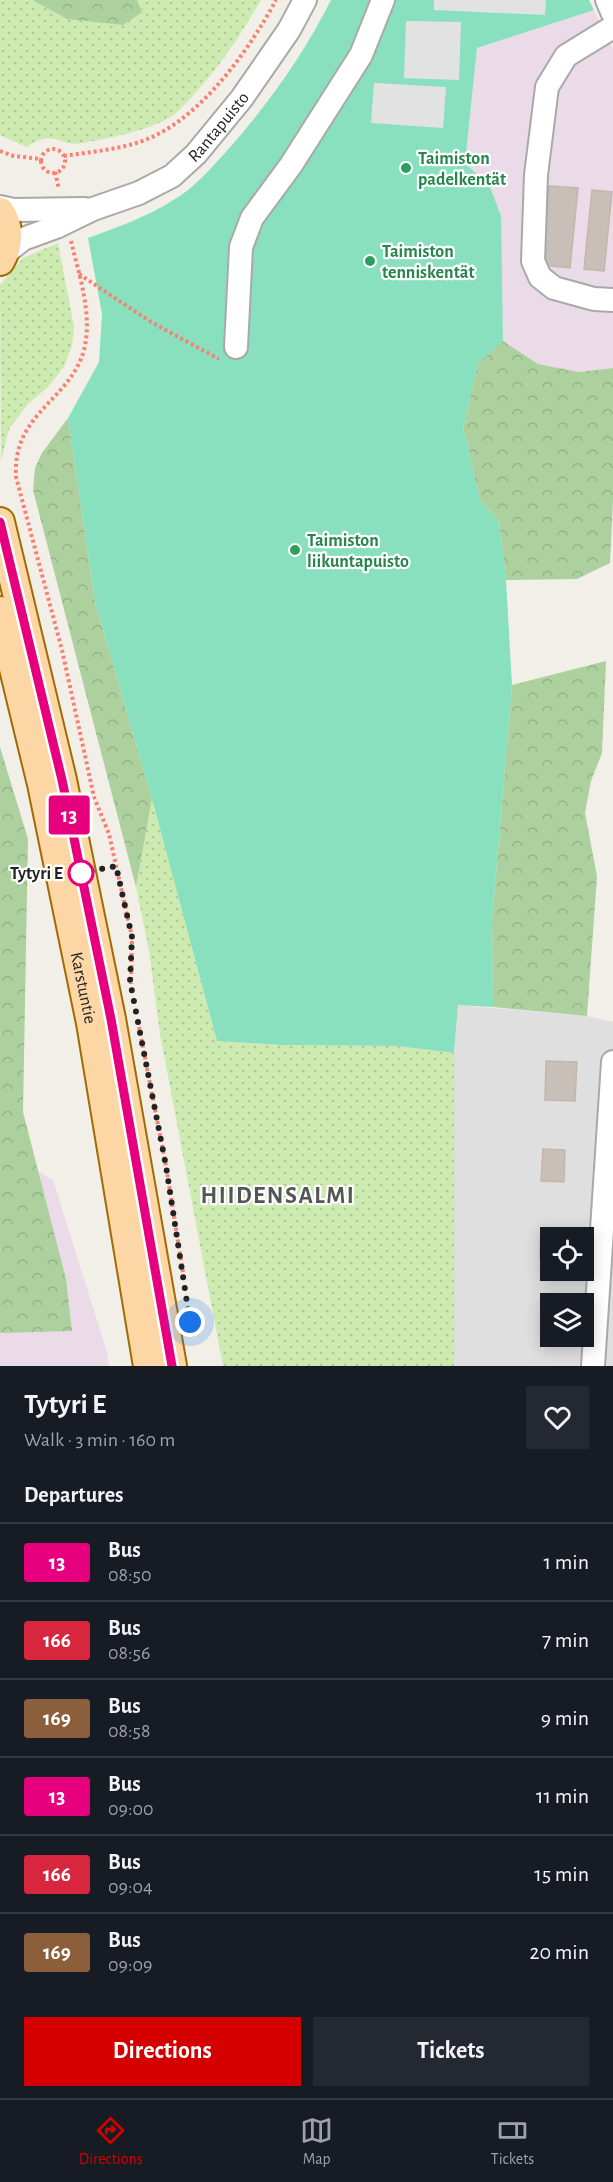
<!DOCTYPE html>
<html lang="en">
<head>
<meta charset="utf-8">
<style>
  body { margin:0; font-family:"Alegreya Sans",sans-serif; background:#242831; color:#f1f3f6; height:100vh; display:flex; flex-direction:column; font-size:22px; white-space:nowrap }
  * { box-sizing:border-box; margin:0 }
  p { font-size:20px; color:#9ea1a6 }
  .icon { flex:none; width:33px; height:33px; fill:none; stroke:currentColor; stroke-width:2; stroke-linecap:round; stroke-linejoin:round }
  .map { position:relative; height:1366px; overflow:hidden }
  .sheet { display:flex; flex-direction:column; background:#171b24; flex:1 }
  .sheet>* { flex:none }
  .badge { padding:0 12px; border-radius:4px; font-size:21px; line-height:39px }
  .controls { position:absolute; left:540px; top:1227px; display:grid; gap:12px }
  .controls a { display:grid; place-items:center; width:54px; height:54px; border-radius:0px; background:#171b24; box-shadow:0 3px 15px #0003; font-size:30px }
  .you { position:absolute; width:30px; height:30px; margin:-15px; border:4px solid #fff; border-radius:50%; background:#1a73e8; box-shadow:0 0 0 9px #1a73e833 }
  .map>.badge { position:absolute; translate:-50% -50%; box-shadow:0 0 0 3px #fff }
  h2 { padding:0 24px; font-size:22px; line-height:54px }
  .round { display:grid; place-items:center; flex:none; width:63px; height:63px; border-radius:0px; background:#242831 }
  .overview { display:flex; align-items:center; justify-content:space-between; height:102px; padding:0 24px }
  h1 { font-size:28px; font-weight:700; line-height:45px }
  .button { display:flex; gap:12px; margin-top:auto; padding:12px 24px }
  .button a { flex:1; height:69px; border-radius:0px; background:#d40000; color:#fff; font-size:24px; font-weight:700; line-height:69px; text-align:center }
  .button a+a { background:#242831; color:#f1f3f6 }
  ul { padding:0; list-style:none }
  li { display:flex; align-items:center; gap:18px; height:78px; padding:0 24px; border-top:2px solid #363941 }
  li div { flex:1 }
  li b { display:block; font-size:22px }
  li em { font-style:normal }
  li .badge { min-width:66px; font-weight:700; text-align:center }
  .dock { display:flex; justify-content:space-around; align-items:center; height:84px; border-top:2px solid #363941; background:#171b24; font-size:16px; color:#9ea1a6 }
  .dock a { display:grid; justify-items:center; gap:3px }
  .dock .selected { color:#d40000 }
  .map>svg:first-child { display:block }
  .residential { fill:#e0dfdf; fill-rule:evenodd }
  .industrial { fill:#ebdbe8 }
  .grass { fill:url(#grass-dots) }
  .forest { fill:url(#forest-crowns) }
  .pitch { fill:#88e0be }
  .parking { fill:#e2e2e2 }
  .building { fill:#c7bfb8; stroke:#c4b6ab; stroke-width:1.5 }
  .lines { fill:none; stroke-linecap:round; stroke-linejoin:round }
  .minor-casing { stroke:#a9a9a9; stroke-width:26 }
  .major-casing { stroke:#a06b00; stroke-width:32 }
  .path { stroke:#fa8072; stroke-width:4; stroke-dasharray:3 3; stroke-linecap:butt }
  .minor { stroke:#fff; stroke-width:22 }
  .major { stroke:#fcd6a4; stroke-width:28 }
  .line-casing { stroke:#fff; stroke-width:14 }
  .line { stroke:#e6007e; stroke-width:9 }
  .walk { stroke:#222; stroke-width:6; stroke-dasharray:0 10.8 }
  .leisure-dot { fill:#2e9e5b; stroke:#fff; stroke-width:2 }
  .stop-dot { fill:#fff; stroke:#e6007e; stroke-width:3 }
  .labels { text-anchor:middle; stroke-width:4.5; stroke-linejoin:round; paint-order:stroke }
  .street-label { font-size:18px; fill:#222; stroke:#fff }
  .leisure-label { font-size:18px; font-weight:bold; fill:#27864d; stroke:#fff; text-anchor:start }
  .stop-label { font-size:18px; font-weight:bold; fill:#222; stroke:#fff; text-anchor:end }
  .district-label { font-size:24px; font-weight:bold; letter-spacing:1.5px; fill:#555; stroke:#fff }
</style>
</head>
<body>
<div class="map">
<svg width="613" height="1366" viewBox="0 0 613 1366">
  <defs>
    <pattern id="grass-dots" width="8" height="8" patternUnits="userSpaceOnUse" patternTransform="scale(1.5)"><rect width="8" height="8" fill="#cdebb0"/><path d="M2 2h.1M6 6h.1" fill="none" stroke="#b0c997" stroke-width="1.8" stroke-linecap="round"/></pattern>
    <pattern id="forest-crowns" width="20" height="18" patternUnits="userSpaceOnUse" patternTransform="scale(1.5)"><rect width="20" height="18" fill="#add19e"/><path d="M2 6a3 3 0 1 1 6 0M12 15a3 3 0 1 1 6 0" fill="none" stroke="#95b388"/></pattern>
  </defs>
  <rect width="100%" height="100%" fill="#f2efe9"/>
  <path class="residential" d="M458 1005 587 1016 613 1022V1366H454V1053ZM550 1238H584V1270H550ZM550 1304H584V1336H550Z"/>
  <path class="industrial" d="M594 10 613 49V368L579 372 538 364 503 341 501 288 465 163 477 48Z
    M0 1149 53 1180 107 1352 109 1366H0Z"/>
  <path class="grass" d="M0 0H32L67 19 142 12 137 0H261C240 36 217 71 188 101 183 106 177 113 171 117 144 132 113 137 83 143 58 148 57 127 26 147L0 135Z
    M58 243 74 327 72 346 64 367 48 387 28 404 9 429 1 461 0 285 23 258Z
    M152 799 217 1041 281 1045 398 1046 454 1053V1366H223L160 1034 149 951 136 887Z"/>
  <path class="forest" d="M32 0H137L142 12 123 25 67 19Z
    M503 341 538 364 579 372 613 368V500L610 563 577 579 506 580 499 521 480 500 463 428 478 363Z
    M68 418 95 601 152 799 136 887 33 490 35 468 42 453Z
    M606 661 602 753 591 781 585 813 597 876 587 1016 493 1007 492 921 512 685Z
    M0 747 28 839 23 1112 66 1279 72 1331 0 1333Z"/>
  <path class="pitch" d="M331 0H589L594 10 477 48 465 163 490 187 501 216 503 341 478 363 463 428 480 500 499 521 506 580 512 685 492 921 493 1007 458 1005 454 1053 398 1046 281 1045 217 1041 152 799 95 601 68 418 99 362 102 314 88 238C118 227 147 217 175 199 194 188 210 169 225 153 266 107 303 56 331 0Z"/>
  <path class="parking" d="M434 0H546L545 15 434 10Z
    M406 21 461 22 459 80 404 78Z
    M374 83 446 87 443 128 371 123Z"/>
  <path class="building" d="M549 186 578 188 570 268 542 265Z
    M592 190 612 192 604 271 584 269Z
    M546 1061 577 1062 575 1101 545 1100Z
    M543 1149 565 1150 564 1182 541 1181Z
    M541 1229 571 1230 570 1238H550V1258H540Z
    M553 1299 577 1300V1304H552Z
    M551 1336H576L575 1344 551 1343Z"/>
  <g class="lines">
    <g class="minor-casing">
      <g id="minor">
        <path d="M607 0 613 14"/>
        <path d="M613 27 566 56 547 87 536 175 533 261 540 277 554 288 594 299 613 300"/>
        <path d="M0 207 13 210 85 209"/>
        <path id="s1" d="M4 254 23 239 56 227 93 209 139 193 172 176 196 154 242 98 289 30 305 0"/>
        <path d="M236 347 241 247 252 218 291 165 361 55 383 0"/>
        <path d="M593 1366 613 1062"/>
      </g>
    </g>
    <g class="major-casing">
      <g id="major">
        <path d="M0 212C10 227 9 246 0 261"/>
        <path d="M0 522 62 780 111 1019 172 1366"/>
        <path id="s2" d="M0 611 42 784 91 1023 148 1366"/>
      </g>
    </g>
    <path class="path" d="M41 161a12 12 0 1 1 24 0a12 12 0 1 1-24 0Z
      M0 151 14 156 41 159
      M64 156C95 151 130 149 158 134 206 110 251 47 276 0
      M55 172 59 189
      M71 241C79 275 93 315 84 350 70 401 12 413 16 477L62 650 94 797 109 834 132 937 131 984
      M79 274 151 322 219 359
      M139 1027 166 1166 184 1279"/>
    <use href="#minor" class="minor"/>
    <use href="#major" class="major"/>
  </g>
  <g class="lines">
    <g class="line-casing">
      <path id="line" d="M0 522 62 780 111 1019 172 1366"/>
    </g>
    <use href="#line" class="line"/>
    <path class="walk" d="M81 873 116 866 132 937 130 981 166 1166 190 1322"/>
  </g>
  <g class="leisure-dot">
    <circle cx="406" cy="168" r="6"/>
    <circle cx="370" cy="261" r="6"/>
    <circle cx="295" cy="550" r="6"/>
  </g>
  <circle class="stop-dot" cx="81" cy="873" r="12"/>
  <g class="labels">
    <g class="street-label">
      <text dy="6" stroke="none"><textPath href="#s1" startOffset="254">Rantapuisto</textPath></text>
      <text dy="6" stroke="none"><textPath href="#s2" startOffset="386">Karstuntie</textPath></text>
    </g>
    <g class="leisure-label">
      <text x="418" y="164">Taimiston<tspan x="418" dy="21">padelkentät</tspan></text>
      <text x="382" y="257">Taimiston<tspan x="382" dy="21">tenniskentät</tspan></text>
      <text x="307" y="546">Taimiston<tspan x="307" dy="21">liikuntapuisto</tspan></text>
    </g>
    <g class="stop-label">
      <text x="63" y="879">Tytyri E</text>
    </g>
    <g class="district-label">
      <text x="278" y="1203">HIIDENSALMI</text>
    </g>
  </g>
</svg>
<div class="controls">
<a><svg class="icon" aria-label="locate" viewBox="0 0 24 24"><circle cx="12" cy="12" r="6"/><path d="M12 2v4M12 18v4M2 12h4M18 12h4"/></svg></a>
<a><svg class="icon" aria-label="layers" viewBox="0 0 24 24"><path d="M12 4l9 5-9 5-9-5zM3 14l9 5 9-5"/></svg></a>
</div>
<div class="you" style="left:190px;top:1322px"></div>
<b class="badge" style="left:69px;top:815px;background:#e6007e;color:#fff">13</b>
</div>
<section class="sheet">
<div class="overview"><div><h1>Tytyri E</h1><p>Walk · 3 min · 160 m</p></div><a class="round"><svg class="icon" aria-label="heart" viewBox="0 0 24 24"><path d="M12 20l-8-8c-3-5 5-10 8-4 3-6 11-1 8 4z"/></svg></a></div>
<h2>Departures</h2>
<ul>
<li><span class="badge" style="background:#e6007e;color:#fff">13</span><div><b>Bus</b><p>08:50</p></div><em>1 min</em></li>
<li><span class="badge" style="background:#d7263d;color:#fff">166</span><div><b>Bus</b><p>08:56</p></div><em>7 min</em></li>
<li><span class="badge" style="background:#8b5e3c;color:#fff">169</span><div><b>Bus</b><p>08:58</p></div><em>9 min</em></li>
<li><span class="badge" style="background:#e6007e;color:#fff">13</span><div><b>Bus</b><p>09:00</p></div><em>11 min</em></li>
<li><span class="badge" style="background:#d7263d;color:#fff">166</span><div><b>Bus</b><p>09:04</p></div><em>15 min</em></li>
<li><span class="badge" style="background:#8b5e3c;color:#fff">169</span><div><b>Bus</b><p>09:09</p></div><em>20 min</em></li>
</ul>
<div class="button"><a>Directions</a><a>Tickets</a></div>
</section>
<nav class="dock">
<a class="selected"><svg class="icon" aria-label="directions" viewBox="0 0 24 24"><path d="M12 3l9 9-9 9-9-9zM9 14v-3h6M13 9l2 2-2 2"/></svg>Directions</a>
<a><svg class="icon" aria-label="map" viewBox="0 0 24 24"><path d="M3 6l6-2 6 2 6-2v14l-6 2-6-2-6 2zM9 4v14M15 6v14"/></svg>Map</a>
<a><svg class="icon" aria-label="tickets" viewBox="0 0 24 24"><path d="M3 7h18v10H3zM15 7v10"/></svg>Tickets</a>
</nav>
</body>
</html>
